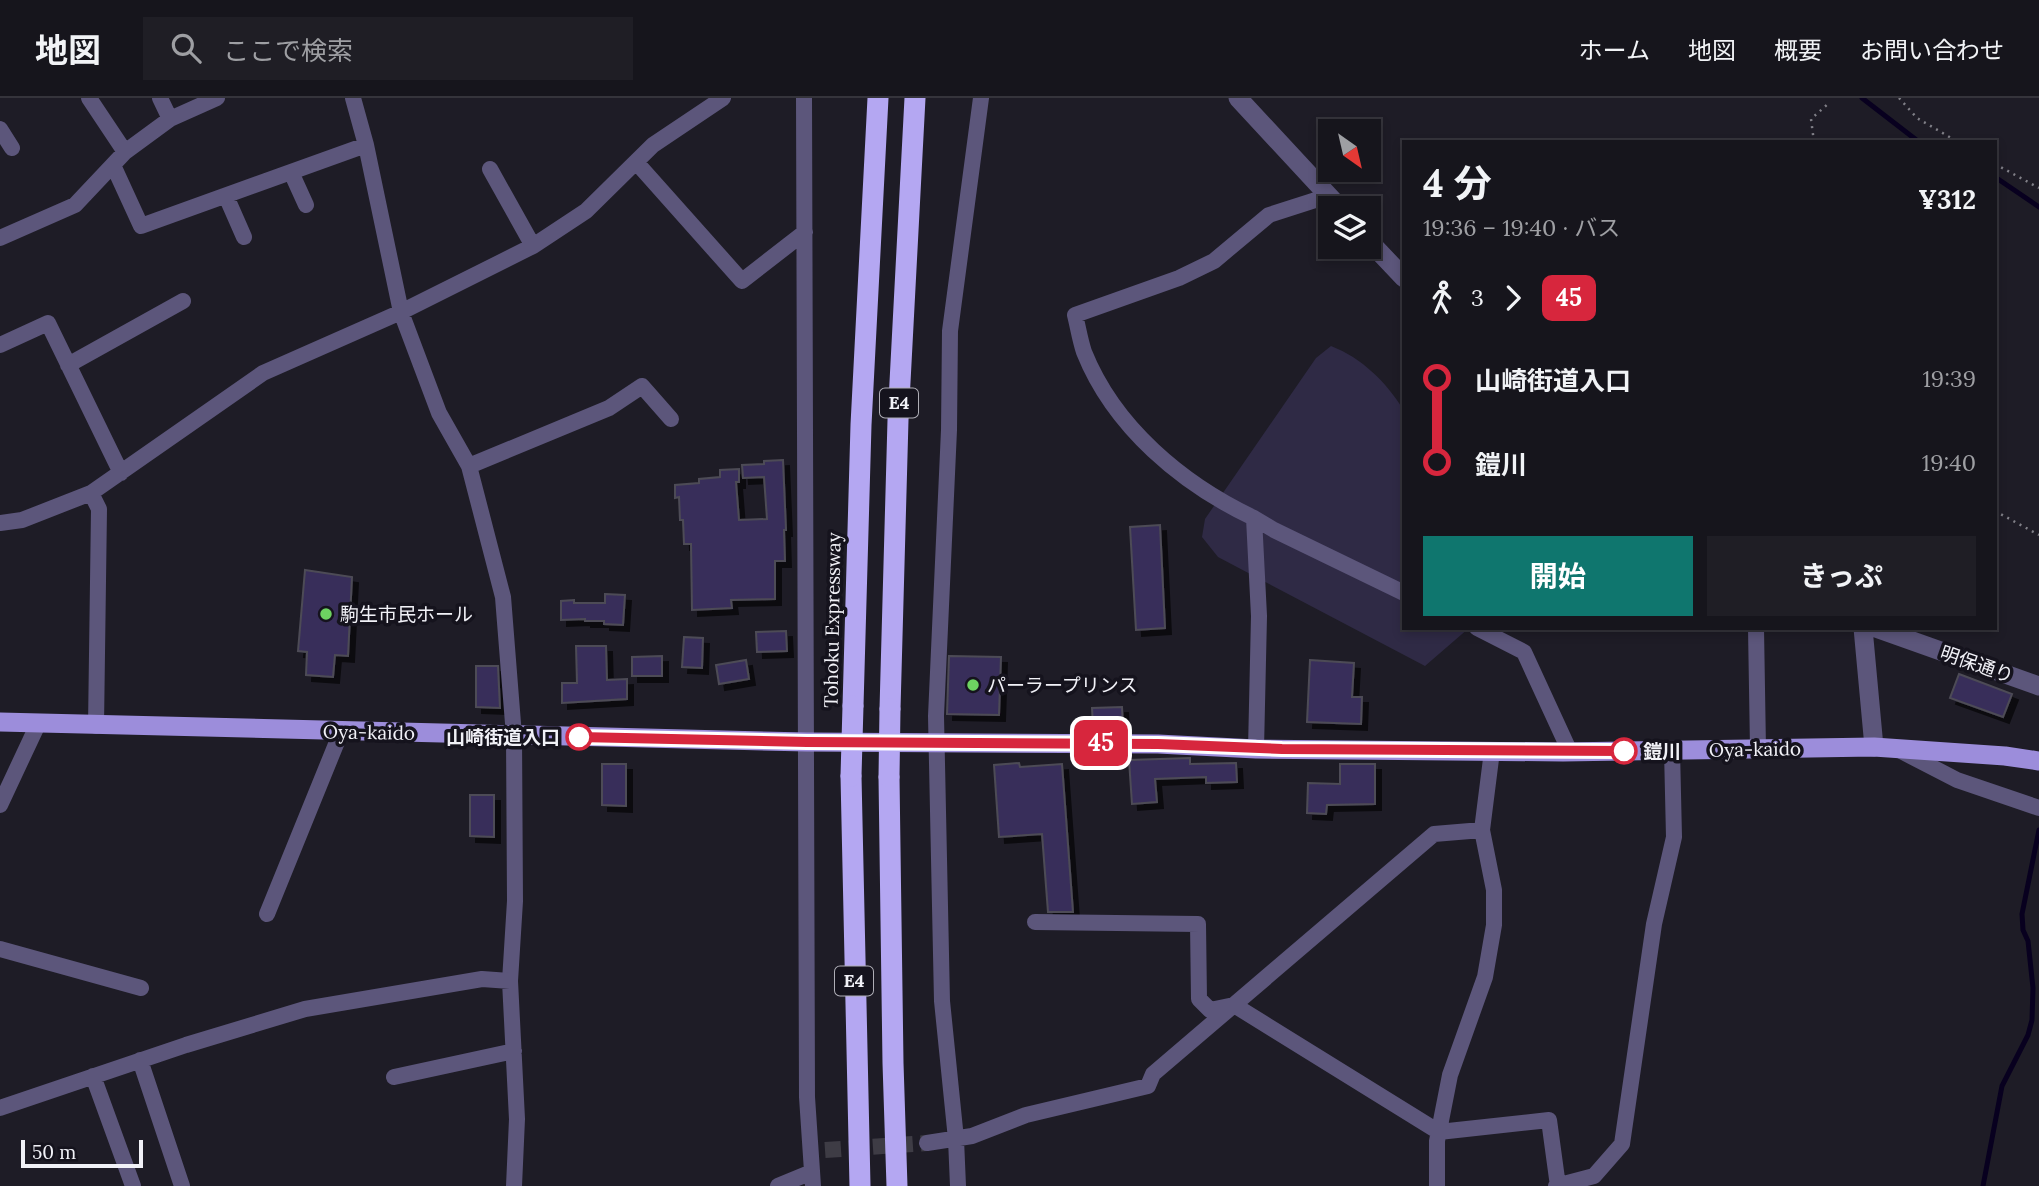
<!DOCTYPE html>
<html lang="ja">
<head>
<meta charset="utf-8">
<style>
  body { margin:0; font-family:Lora,"Noto Sans JP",serif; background:#1f1e25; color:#f1f3f6; height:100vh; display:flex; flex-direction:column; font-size:26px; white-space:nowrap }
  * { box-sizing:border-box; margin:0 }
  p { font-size:23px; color:#9e9fa3 }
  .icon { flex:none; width:38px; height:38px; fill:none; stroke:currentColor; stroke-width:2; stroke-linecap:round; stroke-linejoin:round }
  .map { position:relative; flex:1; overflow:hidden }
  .details { position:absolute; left:1402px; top:42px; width:595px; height:490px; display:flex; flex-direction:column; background:#16151c; border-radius:0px; box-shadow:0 4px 10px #0003,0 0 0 2px #35343b }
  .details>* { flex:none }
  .badge { padding:0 14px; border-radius:10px; font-size:24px; line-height:46px }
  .needle { width:46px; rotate:146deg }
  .controls { position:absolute; left:1318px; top:21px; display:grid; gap:14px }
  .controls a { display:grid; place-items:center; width:63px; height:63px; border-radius:0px; background:#16151c; box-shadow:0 4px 10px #0003,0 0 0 2px #35343b; font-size:35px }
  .scale { position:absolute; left:21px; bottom:18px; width:122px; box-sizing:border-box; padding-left:7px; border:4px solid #f1f1f7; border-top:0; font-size:19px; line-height:24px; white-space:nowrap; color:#f1f1f7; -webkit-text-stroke:5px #15131d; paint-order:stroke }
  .map>.badge { position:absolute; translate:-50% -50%; box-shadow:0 0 0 4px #fff }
  .legs { display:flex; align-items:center; gap:10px; height:77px; padding:0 21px; font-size:23px }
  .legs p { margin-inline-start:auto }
  .headline { display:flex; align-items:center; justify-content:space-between; height:119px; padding:0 21px }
  h1 { font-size:38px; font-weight:700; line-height:52px }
  .primary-button { display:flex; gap:14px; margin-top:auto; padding:14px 21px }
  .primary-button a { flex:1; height:80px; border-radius:0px; background:#0f766e; color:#fff; font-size:28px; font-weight:700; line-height:80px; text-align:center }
  .primary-button a+a { background:#1f1e25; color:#f1f3f6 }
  ul { padding:0 21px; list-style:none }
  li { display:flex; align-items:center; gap:24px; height:84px; font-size:26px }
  li i { display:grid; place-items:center; width:10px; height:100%; margin:0 9px; background:currentColor }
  li i::after { content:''; width:18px; height:18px; margin:-9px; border:5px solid; border-radius:50%; background:#16151c }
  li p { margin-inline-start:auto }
  li:first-child i { background:linear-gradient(#0000 50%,currentColor 0) }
  li:last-child i { background:linear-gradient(currentColor 50%,#0000 0) }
  header { display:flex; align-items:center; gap:42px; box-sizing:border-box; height:98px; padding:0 35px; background:#16151c; border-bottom:2px solid #35343b }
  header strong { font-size:33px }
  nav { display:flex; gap:38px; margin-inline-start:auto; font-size:24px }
  .search { width:490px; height:63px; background:#1f1e25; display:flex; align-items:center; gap:18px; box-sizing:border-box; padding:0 24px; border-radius:0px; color:#9e9fa3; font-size:26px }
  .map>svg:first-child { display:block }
  .green { fill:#2f2a45 }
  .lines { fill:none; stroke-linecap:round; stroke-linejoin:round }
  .stream { stroke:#08001f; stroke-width:5 }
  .building { fill:#382f5a; stroke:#4d4b56; stroke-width:2; filter:url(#shadow) }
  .minor-tunnel { stroke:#3e3c45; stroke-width:16; stroke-dasharray:16 8; stroke-linecap:butt }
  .path { stroke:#818088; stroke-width:2.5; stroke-dasharray:2 5; stroke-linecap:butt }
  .minor { stroke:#5c567b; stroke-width:16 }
  .tertiary { stroke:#5c567b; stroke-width:19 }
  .primary { stroke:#9c8ddb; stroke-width:19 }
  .motorway { stroke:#b4a7f2; stroke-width:21 }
  .motorway-bridge { stroke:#b4a7f2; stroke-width:21 }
  .line-1-casing { stroke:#fff; stroke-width:16 }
  .line-1 { stroke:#d7263d; stroke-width:10 }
  .poi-dot { fill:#6dd361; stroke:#15131d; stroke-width:2.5 }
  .stop-1-dot { fill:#fff; stroke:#d7263d; stroke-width:3.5 }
  .labels { text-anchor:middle; stroke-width:7; stroke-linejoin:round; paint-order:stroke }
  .shield { fill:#15131d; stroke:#afaeb6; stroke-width:2 }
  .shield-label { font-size:18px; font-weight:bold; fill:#f1f1f7 }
  .poi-label { font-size:19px; fill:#f1f1f7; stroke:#15131d; text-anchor:start }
  .street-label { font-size:19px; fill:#f1f1f7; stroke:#15131d }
  .stop-label { font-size:19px; font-weight:bold; fill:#f1f1f7; stroke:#15131d; text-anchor:end }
</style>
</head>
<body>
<header>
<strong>地図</strong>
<div class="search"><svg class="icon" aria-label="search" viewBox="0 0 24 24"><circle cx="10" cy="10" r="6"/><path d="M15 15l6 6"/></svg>ここで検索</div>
<nav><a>ホーム</a><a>地図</a><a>概要</a><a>お問い合わせ</a></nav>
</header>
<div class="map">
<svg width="2039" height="1088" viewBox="0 0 2039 1088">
  <defs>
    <filter id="shadow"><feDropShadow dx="6" dy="6" stdDeviation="0" flood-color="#0009"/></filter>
  </defs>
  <rect width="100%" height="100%" fill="#1e1c26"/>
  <path class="green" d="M1331 248C1362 260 1386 284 1403 311L1404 530H1469L1425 568 1218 459 1202 439 1205 421 1316 260Z"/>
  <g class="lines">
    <path class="stream" d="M1862 0 1919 44
      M1995 79 2039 109
      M1983 1088 2002 988 2028 937 2032 922 2033 890 2028 843 2023 832 2022 816 2039 732"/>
  </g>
  <path class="building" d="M783 362 786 432H784L785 463H775V501L731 502 732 510 692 512 691 446H684L683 422H680L679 399 675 400V387L699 385V381L720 379V372L739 371V384H736L739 422 767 421 764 379 743 380 742 367 764 366V363Z
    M1160 427 1165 530 1136 532 1130 429Z
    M305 472 352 479 348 558 335 557 333 579 306 577 307 554 298 553Z
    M605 496 625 497 623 527 604 526V523H585V521L561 522V503L574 502V505H605Z
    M786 533 787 553 757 554 756 534Z
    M684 539 703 540 702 570 682 569Z
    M576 548H606L607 582 627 581V601L562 605V585H577Z
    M662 558V578H632V559Z
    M949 558 1001 559 999 617 947 616Z
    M746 562 749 581 719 586 716 567Z
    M1310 562 1354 565 1352 599H1362L1361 626 1307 624Z
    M476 568H498L500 610 476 609Z
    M1959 576 2012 596 2003 619 1950 600Z
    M1122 609 1123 629H1093L1092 610Z
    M1190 660V666L1236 665 1237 684 1206 685V679L1155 681 1157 704 1132 706 1129 662Z
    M1019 665 1020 669 1062 666 1073 814H1048L1042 736 999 739 994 667Z
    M602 666H626V708L602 707Z
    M1340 666H1375V706L1327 707 1326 716 1307 715 1308 685 1340 686Z
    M470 697H494V739L470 738Z"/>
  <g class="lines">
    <path class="minor-tunnel" d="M825 1052 927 1045"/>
    <path class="path" d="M1899 0 1917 20 1958 44
      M1814 44 1811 21 1829 5
      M1995 66 2039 90
      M1995 413 2039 437"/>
    <path class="minor" d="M89 0 125 54
      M160 0 170 21
      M353 0 366 47 401 214 439 315 469 368 503 499 514 638 515 803 510 883 517 1021 514 1088
      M804 0 807 999 813 1088
      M0 31 12 50
      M636 64 742 183 805 134
      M113 67 141 128 366 47
      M490 71 533 148
      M291 74 306 107
      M226 98 244 139
      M0 140 75 107 125 54 170 21 217 0
      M0 247 48 225 121 375
      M68 267 183 203
      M469 368 609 310 642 288 671 321
      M91 395 99 411 96 628
      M1254 420 1274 432 1404 495
      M0 425 22 422 91 395 263 275 401 214 533 148 586 113 653 47 723 0
      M1477 530 1524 554 1570 654
      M1756 530 1758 651
      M1256 651 1259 518 1254 420C1182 386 1114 329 1084 254 1080 242 1078 229 1075 217L1179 180 1214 163 1269 117 1328 98
      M1899 652 1957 682 2039 710
      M0 707 38 626
      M267 816 341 634
      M1035 824 1198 826 1199 901 1210 912 1234 907 1439 1034 1549 1022 1558 1088
      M0 851 141 890
      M140 962 182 1088
      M93 978 133 1088
      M394 979 514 953
      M0 1010 186 947 305 911 482 881 510 883
      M927 1045 972 1038 1026 1017 1148 988 1153 976 1434 736 1482 732
      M778 1088 812 1074
      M958 1088 956 1041 942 903 936 618 949 332 950 233 981 0
      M1437 1088V1043L1450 977 1485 879 1494 827V792L1482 732 1492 653
      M1556 1088 1594 1078 1622 1046 1654 826 1674 739 1672 652"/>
    <path class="tertiary" d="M1238 0 1340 110
      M1368 142 1404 180
      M1863 530 1874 649
      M1876 530 2039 588"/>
    <path class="primary" d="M0 624 807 644 1158 646 1256 651 1563 654 1874 649 2005 658 2039 663"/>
    <path class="motorway" d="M853 608 861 327 878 0
      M890 611 898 322 915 0
      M851 678 860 1088
      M889 679 893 965 897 1088"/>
    <path class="motorway-bridge" d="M851 678 853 608
      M889 679 890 611"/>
  </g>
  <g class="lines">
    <g class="line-1-casing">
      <path id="line-1" d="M579 639 807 644 1158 646 1282 651 1624 653"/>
    </g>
    <use href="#line-1" class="line-1"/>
  </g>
  <g class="poi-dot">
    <circle cx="326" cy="516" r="7"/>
    <circle cx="973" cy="587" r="7"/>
  </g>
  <g class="stop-1-dot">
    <circle cx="579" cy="639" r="12"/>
    <circle cx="1624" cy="653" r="12"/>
  </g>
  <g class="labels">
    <g class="shield">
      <rect x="880" y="290.5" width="38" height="29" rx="5"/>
      <rect x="835" y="868.5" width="38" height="29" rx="5"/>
    </g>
    <g class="shield-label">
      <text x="899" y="311">E4</text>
      <text x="854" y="889">E4</text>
    </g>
    <g class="poi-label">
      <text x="340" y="523">駒生市民ホール</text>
      <text x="987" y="594">パーラープリンス</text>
    </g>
    <g class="street-label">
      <text transform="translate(832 522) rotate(-89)" y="7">Tohoku Expressway</text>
      <text transform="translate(1977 566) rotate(19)" y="7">明保通り</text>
      <text transform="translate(369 634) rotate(1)" y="7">Oya-kaido</text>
      <text transform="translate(1755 651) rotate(-1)" y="7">Oya-kaido</text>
    </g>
    <g class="stop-label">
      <text x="560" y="646">山崎街道入口</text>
      <text x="1643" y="660" text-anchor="start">鎧川</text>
    </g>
  </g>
</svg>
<div class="controls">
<a><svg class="needle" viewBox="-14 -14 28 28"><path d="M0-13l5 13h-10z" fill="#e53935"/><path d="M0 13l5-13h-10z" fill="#9e9fa3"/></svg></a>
<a><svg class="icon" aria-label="layers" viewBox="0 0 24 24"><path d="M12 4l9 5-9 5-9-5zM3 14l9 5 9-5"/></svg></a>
</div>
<div class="scale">50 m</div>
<b class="badge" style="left:1101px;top:645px;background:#d7263d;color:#fff">45</b>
<section class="details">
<div class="headline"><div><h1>4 分</h1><p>19:36 – 19:40 · バス</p></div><b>¥312</b></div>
<div class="legs"><svg class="icon" aria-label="walk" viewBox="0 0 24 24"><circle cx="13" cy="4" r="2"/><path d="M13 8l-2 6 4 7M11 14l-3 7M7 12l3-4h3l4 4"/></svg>3<svg class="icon" aria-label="forward" viewBox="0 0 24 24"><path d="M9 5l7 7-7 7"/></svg><b class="badge" style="background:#d7263d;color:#fff">45</b></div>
<ul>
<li><i style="color:#d7263d"></i><b>山崎街道入口</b><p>19:39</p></li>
<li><i style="color:#d7263d"></i><b>鎧川</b><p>19:40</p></li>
</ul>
<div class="primary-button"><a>開始</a><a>きっぷ</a></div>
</section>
</div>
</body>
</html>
